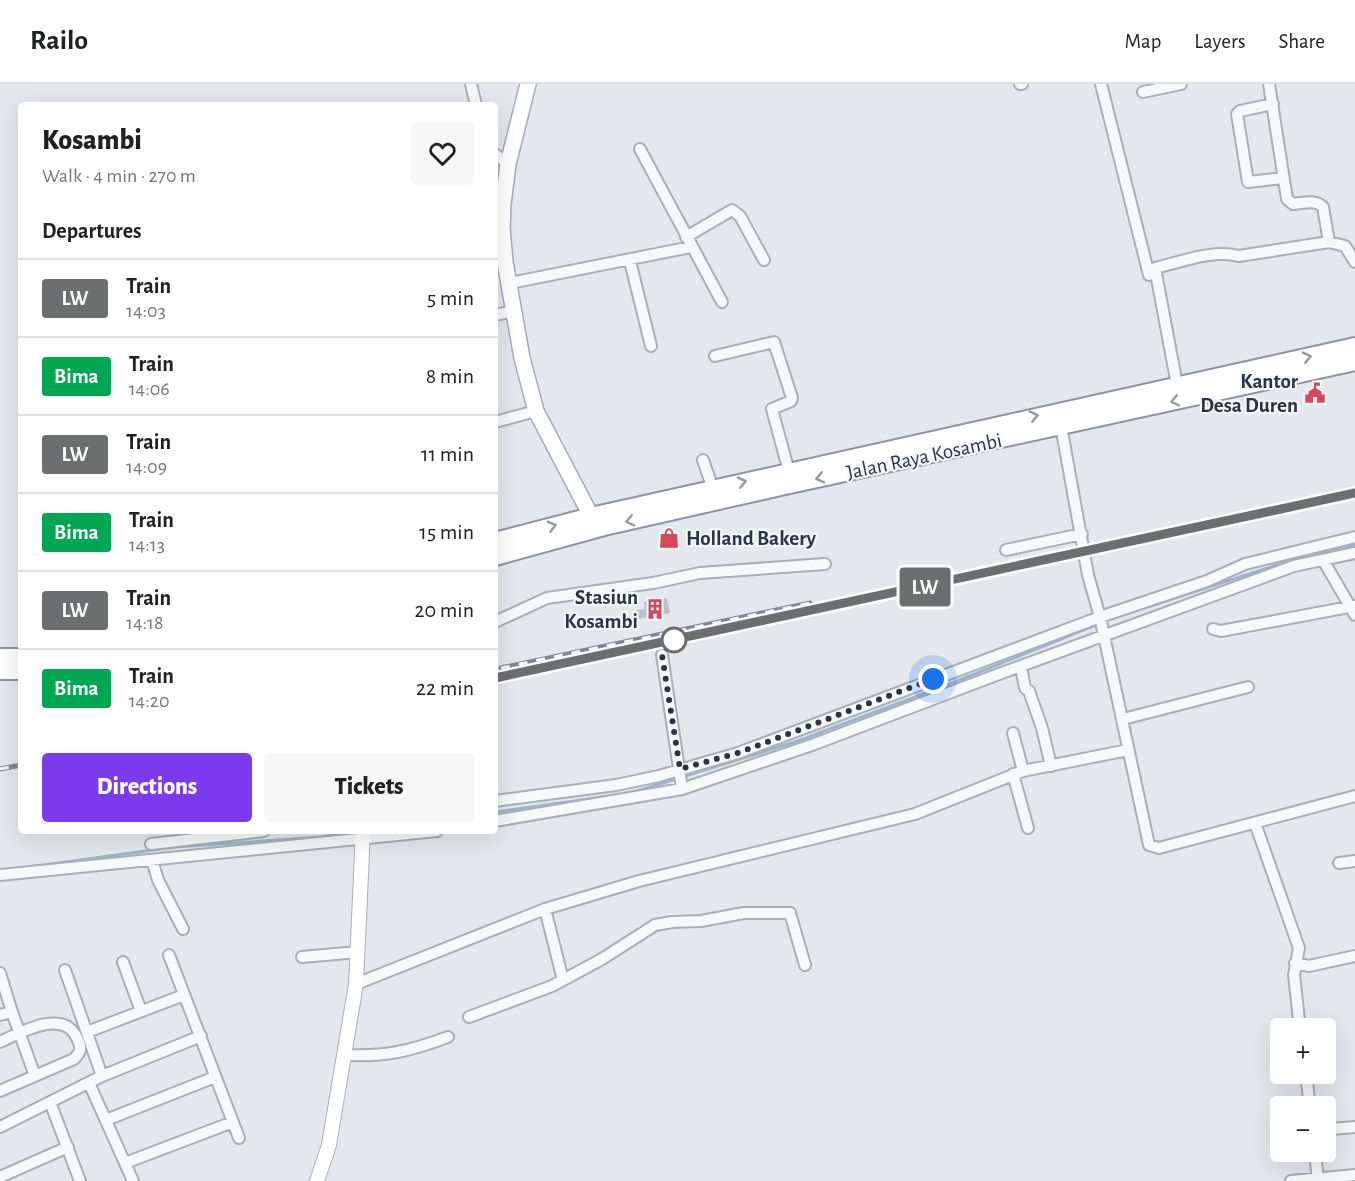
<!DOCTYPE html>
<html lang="en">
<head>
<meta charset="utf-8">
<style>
  body { margin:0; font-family:"Alegreya Sans",sans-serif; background:#f6f6f6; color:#202124; height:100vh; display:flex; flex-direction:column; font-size:22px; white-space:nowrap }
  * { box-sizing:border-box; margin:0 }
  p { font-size:20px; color:#757577 }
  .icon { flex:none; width:33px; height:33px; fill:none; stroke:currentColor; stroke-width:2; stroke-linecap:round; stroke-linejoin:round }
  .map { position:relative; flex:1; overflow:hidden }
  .drawer { position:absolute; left:18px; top:18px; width:480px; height:732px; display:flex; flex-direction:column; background:#fff; border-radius:6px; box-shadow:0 6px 24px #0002 }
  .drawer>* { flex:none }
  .badge { padding:0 12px; border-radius:4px; font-size:21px; line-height:39px }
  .fabs { position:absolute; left:1270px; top:934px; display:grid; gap:12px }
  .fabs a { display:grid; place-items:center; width:66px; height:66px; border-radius:6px; background:#fff; box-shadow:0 6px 24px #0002; font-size:30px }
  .you { position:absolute; width:30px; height:30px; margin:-15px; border:4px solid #fff; border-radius:50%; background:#1a73e8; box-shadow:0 0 0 9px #1a73e833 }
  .map>.badge { position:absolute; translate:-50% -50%; box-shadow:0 0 0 3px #fff }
  h2 { padding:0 24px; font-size:22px; line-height:54px }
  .round { display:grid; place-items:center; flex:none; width:63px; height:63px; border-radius:6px; background:#f6f6f6 }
  .summary { display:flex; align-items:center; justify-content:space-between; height:102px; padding:0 24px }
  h1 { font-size:28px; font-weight:800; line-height:45px }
  .primary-button { display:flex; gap:12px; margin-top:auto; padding:12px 24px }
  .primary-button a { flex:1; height:69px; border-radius:6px; background:#7c3aed; color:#fff; font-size:24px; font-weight:800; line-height:69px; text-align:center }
  .primary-button a+a { background:#f6f6f6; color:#202124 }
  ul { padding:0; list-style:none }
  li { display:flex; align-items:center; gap:18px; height:78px; padding:0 24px; border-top:2px solid #e0e0e0 }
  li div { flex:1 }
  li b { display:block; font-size:22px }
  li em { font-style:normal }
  li .badge { min-width:66px; font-weight:700; text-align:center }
  header { display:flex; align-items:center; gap:36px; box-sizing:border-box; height:84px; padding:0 30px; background:#fff; border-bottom:2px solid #e0e0e0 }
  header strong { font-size:28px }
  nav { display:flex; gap:33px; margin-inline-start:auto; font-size:21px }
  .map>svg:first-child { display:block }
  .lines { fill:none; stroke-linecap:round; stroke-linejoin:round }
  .stream { stroke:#9fb4cc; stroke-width:3 }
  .building { fill:#bbc0ca }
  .minor-casing { stroke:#a9aeb7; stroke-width:14 }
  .secondary-casing { stroke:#a9aeb7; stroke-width:16 }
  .primary-casing { stroke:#a3abb8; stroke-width:18 }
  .trunk-casing { stroke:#8b94a3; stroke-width:20 }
  .minor { stroke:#f7f8fa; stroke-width:10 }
  .secondary { stroke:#fff; stroke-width:14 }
  .primary { stroke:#fff; stroke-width:15 }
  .trunk { stroke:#fff; stroke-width:16 }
  .rail-casing { stroke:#7d8696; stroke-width:5 }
  .rail { stroke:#f4f6f9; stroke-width:3; stroke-dasharray:9; stroke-linecap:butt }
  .oneway { stroke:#959aa2 }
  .line-casing { stroke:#fff; stroke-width:14 }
  .line { stroke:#6d6e70; stroke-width:9 }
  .walk { stroke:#2b3445; stroke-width:6; stroke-dasharray:0 10.8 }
  .stop-dot { fill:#fff; stroke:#6d6e70; stroke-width:3 }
  .labels { text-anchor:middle; stroke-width:4.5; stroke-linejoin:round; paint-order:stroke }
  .poi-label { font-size:21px; font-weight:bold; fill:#2b3445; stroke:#f4f6f9; text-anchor:end }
  .street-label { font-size:21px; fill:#2b3445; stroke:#f4f6f9 }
</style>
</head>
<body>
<header>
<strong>Railo</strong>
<nav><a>Map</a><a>Layers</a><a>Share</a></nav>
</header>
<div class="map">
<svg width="1355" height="1097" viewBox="0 0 1355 1097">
  <rect width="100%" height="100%" fill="#e4e7ec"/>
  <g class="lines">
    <path class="stream" d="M1150 522 1286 478 1355 461
      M634 708 798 657 955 598 1098 540
      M495 728 624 710
      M29 783 175 763 322 753 352 747"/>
  </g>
  <path class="building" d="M667 514 670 529 638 535 636 526 645 525 644 518Z"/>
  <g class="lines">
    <g class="minor-casing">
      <path id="minor" d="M471 0 476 21
        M1020 0H1022
        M1101 0 1149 191
        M1269 0 1287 115 1293 120C1303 119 1316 115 1323 123L1329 158 1345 162 1355 178
        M1143 8 1181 0
        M1273 20 1240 27 1237 30 1248 98 1283 94
        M640 65 722 218
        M495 70 508 80
        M686 153 732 126 740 132 764 176
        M630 177 651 262
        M510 199 691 163
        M495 231 514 227
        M715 272 774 258 792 314 791 317 772 325 789 388
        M1177 301 1155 184C1181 178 1213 165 1239 172L1329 158
        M495 338 536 327
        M1061 342 1088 491 1100 533 1149 761 1159 764 1355 712
        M703 376 713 405
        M1006 466 1082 450
        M1323 476 1355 531
        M495 538 547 514 653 499 700 489 825 480
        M1213 545 1221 547 1355 522
        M662 571 682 705
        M1021 583 1025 604 1029 607 1042 644 1051 682
        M1123 635 1248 603
        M1013 649 1023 687
        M1013 690 1028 744
        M495 717 616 701 659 692 738 669 1100 533 1207 497 1245 480 1355 453
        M495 737 682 705 812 661 999 590 1294 482 1355 469
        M1255 739 1299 864 1294 891 1300 945
        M151 760 264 747
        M152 776 158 796 183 845
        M1339 779 1355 777
        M0 791 437 747
        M545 825 563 896
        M169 871 239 1054
        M302 873 358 868
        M123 878 141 927
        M1295 879 1309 882 1355 872
        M65 886 102 992
        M0 889 12 928 0 931
        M356 900 545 825 639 797 915 730 1023 687 1128 666
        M12 928 35 992
        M469 933 552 902 602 875 655 841 672 838 701 837 744 829H790L805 881
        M87 948 184 911
        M0 958C21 948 64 924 77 954 82 964 81 968 74 975L0 1007
        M345 971C386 973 410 967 448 953
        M1306 990 1310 1023
        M89 999 133 1097
        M50 1018 80 1097
        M106 1036 215 993
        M0 1043 102 992 201 952
        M1331 1045 1355 1043
        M1315 1068 1318 1097
        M125 1079 233 1038
        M0 1093 68 1063
        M1291 1097 1355 1091"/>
    </g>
    <g class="secondary-casing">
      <path id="secondary" d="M317 1097 329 1061 356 900 363 747"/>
    </g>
    <g class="primary-casing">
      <path id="primary" d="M528 0 508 80 503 120 502 144 505 178 522 274 536 327 591 432"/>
    </g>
    <g class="trunk-casing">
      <path id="trunk" d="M495 457 591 432 1355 262
        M495 473 604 443 785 402 1355 278
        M0 573H21
        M0 587H21"/>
    </g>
    <use href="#minor" class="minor"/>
    <use href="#secondary" class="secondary"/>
    <use href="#primary" class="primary"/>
    <use href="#trunk" class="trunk"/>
    <g class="rail-casing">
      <path id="rail" d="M501 584 810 519
        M495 594 1355 409
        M0 685 21 681"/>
    </g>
    <use href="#rail" class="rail"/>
  </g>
  <defs><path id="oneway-chevron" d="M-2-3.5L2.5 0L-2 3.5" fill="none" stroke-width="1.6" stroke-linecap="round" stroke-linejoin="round" transform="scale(1.5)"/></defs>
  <g class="oneway">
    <use href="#oneway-chevron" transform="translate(1307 273) rotate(-13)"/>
    <use href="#oneway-chevron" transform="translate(1175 317) rotate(168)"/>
    <use href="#oneway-chevron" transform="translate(1034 332) rotate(-13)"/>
    <use href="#oneway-chevron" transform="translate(820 394) rotate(167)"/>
    <use href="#oneway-chevron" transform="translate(742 398) rotate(-13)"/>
    <use href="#oneway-chevron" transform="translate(630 437) rotate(167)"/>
    <use href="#oneway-chevron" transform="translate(552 442) rotate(-14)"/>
  </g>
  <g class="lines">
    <g class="line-casing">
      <path id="line" d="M495 594 1355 409"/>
    </g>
    <use href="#line" class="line"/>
    <path class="walk" d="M674 556 662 571 680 685 738 669 933 595"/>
  </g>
  <defs>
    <g id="civic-bare" transform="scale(1.62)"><path d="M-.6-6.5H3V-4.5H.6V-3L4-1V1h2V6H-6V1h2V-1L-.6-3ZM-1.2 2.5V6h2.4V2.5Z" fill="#d1495b" stroke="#f4f6f9" stroke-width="2.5" paint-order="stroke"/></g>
    <g id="shop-bare" transform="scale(1.62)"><path d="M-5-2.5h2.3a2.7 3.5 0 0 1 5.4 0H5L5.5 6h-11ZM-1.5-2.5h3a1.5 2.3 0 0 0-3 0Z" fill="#d1495b" stroke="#f4f6f9" stroke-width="2.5" paint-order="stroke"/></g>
    <g id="building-bare" transform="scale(1.62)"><path d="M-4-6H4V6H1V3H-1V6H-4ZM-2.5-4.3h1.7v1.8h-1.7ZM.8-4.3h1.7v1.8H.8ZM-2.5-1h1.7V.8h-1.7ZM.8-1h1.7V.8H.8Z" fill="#d1495b" stroke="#f4f6f9" stroke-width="2.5" paint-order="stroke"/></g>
  </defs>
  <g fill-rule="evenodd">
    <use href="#civic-bare" x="1315" y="309"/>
    <use href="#shop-bare" x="669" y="454"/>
    <use href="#building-bare" x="655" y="525"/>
  </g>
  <circle class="stop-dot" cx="674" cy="556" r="12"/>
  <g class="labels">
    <g class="poi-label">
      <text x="1298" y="304">Kantor<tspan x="1298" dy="24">Desa Duren</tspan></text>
      <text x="686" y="461" text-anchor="start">Holland Bakery</text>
      <text x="638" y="520">Stasiun<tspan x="638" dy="24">Kosambi</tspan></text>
    </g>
    <g class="street-label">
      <text transform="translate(924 372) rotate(-12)" y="7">Jalan Raya Kosambi</text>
    </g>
  </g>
</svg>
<div class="fabs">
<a>+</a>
<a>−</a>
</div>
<div class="you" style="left:933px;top:595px"></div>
<b class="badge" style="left:925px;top:503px;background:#6d6e70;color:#fff">LW</b>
<section class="drawer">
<div class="summary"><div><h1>Kosambi</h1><p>Walk · 4 min · 270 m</p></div><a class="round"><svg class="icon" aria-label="heart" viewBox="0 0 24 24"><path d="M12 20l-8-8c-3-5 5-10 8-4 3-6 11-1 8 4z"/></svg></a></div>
<h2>Departures</h2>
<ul>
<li><span class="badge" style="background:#6d6e70;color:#fff">LW</span><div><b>Train</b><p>14:03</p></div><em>5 min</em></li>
<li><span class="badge" style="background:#00a651;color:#fff">Bima</span><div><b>Train</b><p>14:06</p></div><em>8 min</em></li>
<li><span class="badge" style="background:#6d6e70;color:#fff">LW</span><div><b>Train</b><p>14:09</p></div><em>11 min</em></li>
<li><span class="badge" style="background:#00a651;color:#fff">Bima</span><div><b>Train</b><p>14:13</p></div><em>15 min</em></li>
<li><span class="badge" style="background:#6d6e70;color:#fff">LW</span><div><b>Train</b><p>14:18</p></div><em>20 min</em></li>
<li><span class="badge" style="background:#00a651;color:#fff">Bima</span><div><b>Train</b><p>14:20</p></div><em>22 min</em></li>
</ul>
<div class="primary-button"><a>Directions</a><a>Tickets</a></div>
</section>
</div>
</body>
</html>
